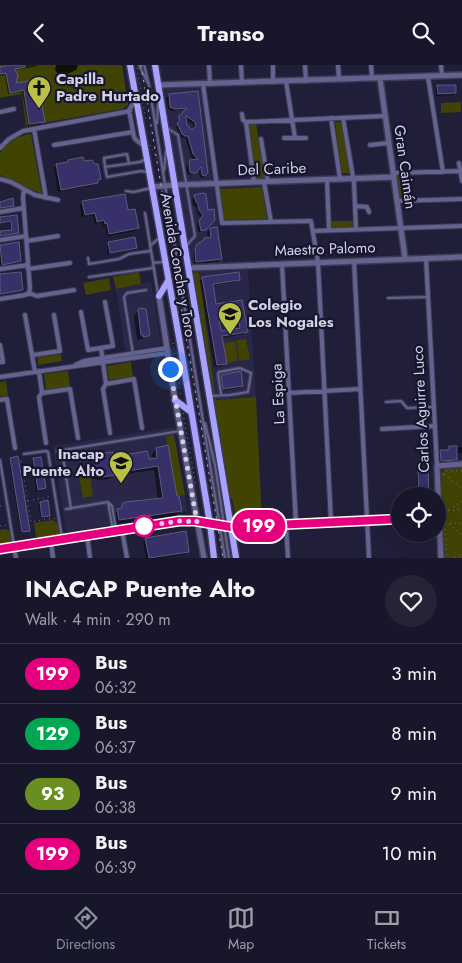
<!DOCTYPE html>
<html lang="en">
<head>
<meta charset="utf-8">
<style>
  body { margin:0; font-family:Jost,sans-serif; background:#252336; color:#f1f3f6; height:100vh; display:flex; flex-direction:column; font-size:19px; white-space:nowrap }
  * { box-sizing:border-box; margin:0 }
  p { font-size:16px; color:#9f9fa8 }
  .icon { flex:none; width:28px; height:28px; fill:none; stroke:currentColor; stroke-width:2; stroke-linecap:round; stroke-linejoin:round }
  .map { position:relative; height:493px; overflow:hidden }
  .details { display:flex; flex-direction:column; background:#18162a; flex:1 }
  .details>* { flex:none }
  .badge { padding:0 10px; border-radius:16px; font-size:18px; line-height:32px }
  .tools { position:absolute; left:391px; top:422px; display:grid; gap:10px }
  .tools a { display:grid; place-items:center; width:55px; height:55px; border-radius:50%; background:#18162a; box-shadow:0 5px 20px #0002,0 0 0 1px #363547; font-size:25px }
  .you { position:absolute; width:25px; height:25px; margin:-12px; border:4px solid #fff; border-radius:50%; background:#1a73e8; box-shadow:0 0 0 8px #1a73e833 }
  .map>.badge { position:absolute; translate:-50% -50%; box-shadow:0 0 0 2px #fff }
  .round { display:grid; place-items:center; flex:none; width:52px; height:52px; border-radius:26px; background:#252336 }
  .overview { display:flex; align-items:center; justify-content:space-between; height:85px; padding:0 25px }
  h1 { font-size:24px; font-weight:700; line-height:38px }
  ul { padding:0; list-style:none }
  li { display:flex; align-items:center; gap:15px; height:60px; padding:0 25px; border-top:1px solid #363547 }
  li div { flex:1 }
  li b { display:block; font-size:19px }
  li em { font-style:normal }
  li .badge { min-width:55px; font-weight:700; text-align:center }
  header { display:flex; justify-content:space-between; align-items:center; height:65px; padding:0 25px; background:#18162a; font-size:22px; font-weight:700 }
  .menu { display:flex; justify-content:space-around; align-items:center; height:70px; border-top:1px solid #363547; background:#18162a; font-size:14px; color:#9f9fa8 }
  .menu a { display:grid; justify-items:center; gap:2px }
  .menu .selected { color:#8c9099 }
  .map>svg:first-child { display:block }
  .built { fill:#292647 }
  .green { fill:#404304 }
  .water { fill:#0f1000 }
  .shadow { fill:#0007; fill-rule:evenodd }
  .building { fill:#373069; stroke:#5d5c7a; fill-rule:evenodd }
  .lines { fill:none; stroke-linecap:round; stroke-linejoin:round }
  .service-casing { stroke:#3c3b54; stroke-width:4.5 }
  .minor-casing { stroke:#3c3b54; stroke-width:6 }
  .tertiary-casing { stroke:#3c3b54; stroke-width:8 }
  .primary-casing { stroke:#3c3b54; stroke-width:9 }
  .path { stroke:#76758b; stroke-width:1; stroke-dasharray:1 4; stroke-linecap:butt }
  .service { stroke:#64628f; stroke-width:2 }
  .minor { stroke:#64628f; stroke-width:4 }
  .tertiary { stroke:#64628f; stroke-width:5 }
  .primary { stroke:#a7a1ff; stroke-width:6 }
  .rail { stroke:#a9a8bc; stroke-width:1; stroke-dasharray:2.5 5; stroke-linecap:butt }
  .line-casing { stroke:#fff; stroke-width:11 }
  .line { stroke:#e6007e; stroke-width:8 }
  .walk { stroke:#d2d2e4; stroke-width:5; stroke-dasharray:0 9 }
  .stop-dot { fill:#fff; stroke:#e6007e; stroke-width:2.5 }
  .labels { text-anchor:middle; stroke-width:4.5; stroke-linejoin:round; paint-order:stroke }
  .poi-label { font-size:15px; font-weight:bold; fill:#d2d2e4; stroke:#17152e; text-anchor:start }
  .street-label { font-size:15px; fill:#d2d2e4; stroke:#17152e }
</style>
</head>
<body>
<header><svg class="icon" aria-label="back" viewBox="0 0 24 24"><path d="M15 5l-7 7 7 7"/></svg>Transo<svg class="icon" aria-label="search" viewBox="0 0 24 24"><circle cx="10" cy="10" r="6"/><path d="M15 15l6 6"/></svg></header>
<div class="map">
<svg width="462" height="493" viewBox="0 0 462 493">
  <rect width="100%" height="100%" fill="#201e38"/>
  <path class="built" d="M201 23 223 198 191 199 164 24Z
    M248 205 256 332 216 335 199 207Z
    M151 217 161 278 159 280 125 286 116 224Z
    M173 362 188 446 66 468 53 381Z"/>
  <path class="green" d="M0 0H122L128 40 122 44 26 61 22 29 0 33Z
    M461 37V47L441 48V38Z
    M335 57H340L342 59 350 107 349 108H342Z
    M256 58 265 111 264 113H257L255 111 248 61 249 59Z
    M31 69 42 129 0 110C0 104 0 95 0 89 4 78 20 70 31 69Z
    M396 111H408L409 133H399Z
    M262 122 267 154 223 155 218 124Z
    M330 156H353L354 163 332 164Z
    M139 207 141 219 116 224 113 212Z
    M199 207 216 335 256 332 262 454 236 455 232 433 229 435 192 208Z
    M109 213 111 225 86 230 83 218Z
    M246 274 250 294 239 296 236 275Z
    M235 276 238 296 227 298 224 278Z
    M61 289 62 296 38 300V292Z
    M131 297 133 312 109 315 107 301Z
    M68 306 70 322 46 325 44 309Z
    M6 316 8 331 0 332V317Z
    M174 370 185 430 177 431 166 371Z
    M462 402V493H444L440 411C443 401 452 403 462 402Z
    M90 410 93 431 83 433 79 412Z
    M53 455 58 459 60 469 36 473 34 458Z
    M6 464 11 467 12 478 0 480V465Z"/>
  <path class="water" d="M56 0H78L76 5 63 11 58 9 55 5Z"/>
  <path class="shadow" d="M4 0H37L35 2 14 5 15 19 41 22 38 25 43 57 41 59 28 61 22 27 8 29 5 10 0 11V3H3Z
    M438 22 455 28 453 30 436 31V24Z
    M197 27 206 110 203 113 200 112 198 103 192 110 187 109 186 101 191 96H195L191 92 185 72 182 73 180 72 176 62 177 60V55L187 44 172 46 168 44 166 33 169 30ZM185 55 193 59 194 65 192 67 186 61Z
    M68 96 83 97 99 114 97 118 94 120 58 127 54 103 57 100 65 99Z
    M195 131 214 155 202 167H198L197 160 201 153 197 148 196 142 193 140 192 134Z
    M83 138 127 146 138 163 135 166 107 171 105 160 103 161 102 157 95 159 93 150 82 152 80 140Z
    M15 151 18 168 0 172V167L12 166 10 157 0 158V153Z
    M216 163 221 194 218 197 194 199V185L204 175 208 174 207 167 210 164Z
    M18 179 20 196 0 200V182Z
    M108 179 136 182 134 184 108 189 107 180Z
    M203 213 238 214 236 217 212 220 215 241 241 237 246 266 244 269 221 273 225 298 223 301 214 302 200 216ZM235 248 238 264 220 267 217 251Z
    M139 245 148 269 144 273 139 275 137 274 134 251Z
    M222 311 241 321 239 323 221 326 219 313Z
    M450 382H462V388H456V394L454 397H439L438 388 440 386H448Z
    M156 384 180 445 176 450 115 459 114 449 121 442 122 450 158 435 154 405 112 411 109 414 98 415 96 414H92L90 401 104 389 113 392 153 395 152 389Z
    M10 394 29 465 27 467 21 468 9 395Z
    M34 394 45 423 43 425 36 426 32 396Z
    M418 408 427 431H417V409Z
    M40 438 49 450 47 452 41 453 38 440Z
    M146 474 188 486 185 489 160 493H146L143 477Z"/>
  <path class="building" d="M5 0H25V2L15 4 18 11 16 18 41 14 42 22 39 23 45 57 29 59 24 25 10 28 6 8 0 9V2L5 1Z
    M437 20H456V28L438 29Z
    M198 26 208 108 205 111 202 110 201 102 196 108H191L190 107 189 98 190 95 198 94 193 89 188 71H185L182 69 177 58 179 56V51L187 43 175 44 170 42 169 29ZM186 51 195 57 196 61 192 65 187 60Z
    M83 92 84 96 92 95 95 99H98L101 114 98 115V118L61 125 56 99 68 97V95Z
    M203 128 206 129 208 145 214 144 215 155 206 165 201 166 199 156 203 150 199 145 198 139 196 137 194 130Z
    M125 129 128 145 135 144 139 163 109 169 107 158 105 159 104 155 97 157 95 148 85 150 82 136Z
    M13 133 14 141 0 143V137Z
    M17 150 19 168 0 171V166L12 165 11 156 0 158V152Z
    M217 162 222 194 196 197 195 185 197 179 204 175V173L211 172 210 163Z
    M135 172 137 183 110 188 108 177Z
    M19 177 21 196 2 200 0 180Z
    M21 207 23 225 0 229V209Z
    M239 207 240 215 213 219 216 239 242 235 248 267 222 271 227 299 217 300 202 212ZM237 246 240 263 221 266 218 249Z
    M139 243 146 244 150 270 148 271 143 272V270H141L138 245Z
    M241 306 243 321 223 324 221 310Z
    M168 380 177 431H179L182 446 119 455 117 444 122 443V439L125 437 163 433 158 401 115 408V410L103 412 101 410H96L94 396 100 395 99 393 104 392V388L113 387 114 391H119L147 386 149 394 157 393 156 383Z
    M449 381H457V395L441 396 440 385H449Z
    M18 391 30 466 22 467 10 393Z
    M41 392 46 423 38 425 33 393Z
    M418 406H428L429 431H419Z
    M48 435 50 451 42 452 40 437Z
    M186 466 189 487 149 493 145 473Z"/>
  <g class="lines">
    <g class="service-casing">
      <path id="service" d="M139 0 148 18
        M144 0 149 20 225 493
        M157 58 158 40
        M167 63 178 70 195 171 187 180
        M144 95 140 97 105 102 107 112 141 106 147 107
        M105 102 104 93 127 89 129 99
        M164 106 166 86
        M126 126 134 127 151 123
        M145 148 158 229
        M151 180 159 173
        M88 193 89 199 119 194 129 189 150 186
        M153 198 163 197
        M89 212 153 203
        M388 233 428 232
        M133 289 124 232 127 228 146 225
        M210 331 230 330 248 327 251 308 240 303 219 307 218 309 221 329
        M386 337 401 336 407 343 433 342
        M205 358 215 400 229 493
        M62 385 71 444
        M57 386 180 366
        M24 389 46 386 48 387 62 473
        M0 395 14 481
        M108 437 112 441 116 465
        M108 437 113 465
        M66 444 108 437"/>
    </g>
    <g class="minor-casing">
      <path id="minor" d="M209 0 210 19
        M241 0 242 18
        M273 0V17
        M305 0 306 16
        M338 0 339 14
        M371 0 372 13
        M441 0 442 11
        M428 12 443 107
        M286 16 295 73
        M203 19 222 158 311 156 318 197 331 457
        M136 34 129 45 134 72 136 75 144 81
        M0 47 14 44
        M242 49 243 55 246 57 254 117
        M331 53 340 114
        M343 53 354 118 356 164
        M246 57 385 51
        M34 64 46 133
        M284 73H306
        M261 74 268 117
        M54 80 133 67
        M370 80 389 78
        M0 83 9 74 23 66 130 46
        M459 98 462 116
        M393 108 461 106
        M0 114 11 117 35 130 58 135
        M327 115 329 165
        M264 117 271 157
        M24 124 23 132 30 223 29 228
        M397 136 462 134
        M355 141 367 142 369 147
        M0 147 24 143
        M313 166 462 161
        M0 175 26 171
        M27 176 58 171
        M426 193 437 401
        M354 196 369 493
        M282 199 296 459
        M0 204 28 200
        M28 204 70 198
        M29 228 37 231 74 225
        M0 234 25 230 29 228
        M81 247 88 285 113 281 105 237
        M25 250 35 307
        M0 280 3 297H0
        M101 283 106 319
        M33 290 60 286 54 250
        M75 300 84 296 167 283
        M39 306 42 328
        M0 312 167 288
        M106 319 134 314 142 363
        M106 319 103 324 110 368
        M42 328 70 324 78 373
        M42 328 39 332 46 378
        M289 328 360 324
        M0 335 7 334 15 383
        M382 364 435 361
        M286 460 288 493
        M122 465 127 493
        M87 470 90 493
        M51 476 53 493
        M14 482 16 493"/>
    </g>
    <g class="tertiary-casing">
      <path id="tertiary" d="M380 13 405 193
        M159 20 462 10
        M151 122 175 120 394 112
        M188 203 462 192
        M159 231 175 335 204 493
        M0 484 179 456H195L231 462 400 454
        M441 493 437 401 462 399"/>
    </g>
    <g class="primary-casing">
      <path id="primary" d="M130 0 180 278 210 459 214 493
        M155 0 236 493
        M159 231 168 216
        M175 335 191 347"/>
    </g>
    <path class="path" d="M137 3 146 56
      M150 80 157 94
      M162 143 163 132
      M173 278 181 332
      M183 348 196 421
      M21 396 31 457 56 453
      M444 409 462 423
      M443 410 446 406H462
      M28 436 52 431
      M0 441H4
      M449 445 462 436
      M443 446 462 445
      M444 449 447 493
      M445 459 462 458
      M449 459 462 470
      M0 461 7 460
      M455 493 462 489"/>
    <use href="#service" class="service"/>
    <use href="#minor" class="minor"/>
    <use href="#tertiary" class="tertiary"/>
    <use href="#primary" class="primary"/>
    <path class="rail" d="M141 0 223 493"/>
  </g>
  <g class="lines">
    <g class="line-casing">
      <path id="line" d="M0 484 179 456H195L231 462 400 454"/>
    </g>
    <use href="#line" class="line"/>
    <path class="walk" d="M144 461 179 456 197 457 170 304"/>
  </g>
  <defs>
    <g id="church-pin" transform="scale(1.25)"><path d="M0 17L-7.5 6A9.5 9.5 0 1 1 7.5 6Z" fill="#bac046" stroke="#17152e"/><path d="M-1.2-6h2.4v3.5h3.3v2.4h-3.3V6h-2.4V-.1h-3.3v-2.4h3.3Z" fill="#111"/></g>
    <g id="school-pin" transform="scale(1.25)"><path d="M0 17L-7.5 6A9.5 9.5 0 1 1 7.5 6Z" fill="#bac046" stroke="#17152e"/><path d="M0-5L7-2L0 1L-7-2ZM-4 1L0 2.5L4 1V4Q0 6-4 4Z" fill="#111"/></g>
    <g id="university-pin" transform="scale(1.25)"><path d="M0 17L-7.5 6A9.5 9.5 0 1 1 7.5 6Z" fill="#bac046" stroke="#17152e"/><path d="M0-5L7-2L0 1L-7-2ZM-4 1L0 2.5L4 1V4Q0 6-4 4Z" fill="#111"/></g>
  </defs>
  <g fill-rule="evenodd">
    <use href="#church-pin" x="39" y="23"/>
    <use href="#school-pin" x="230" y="249"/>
    <use href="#university-pin" x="121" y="398"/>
  </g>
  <circle class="stop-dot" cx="144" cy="461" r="10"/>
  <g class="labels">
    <g class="poi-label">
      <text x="56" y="19">Capilla<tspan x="56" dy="17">Padre Hurtado</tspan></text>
      <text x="248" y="245">Colegio<tspan x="248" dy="17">Los Nogales</tspan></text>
      <text x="104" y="394" text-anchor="end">Inacap<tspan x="104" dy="17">Puente Alto</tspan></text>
    </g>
    <g class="street-label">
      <text transform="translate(405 102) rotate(82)" y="5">Gran Caimán</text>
      <text transform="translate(272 104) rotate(-2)" y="5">Del Caribe</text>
      <text transform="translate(325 184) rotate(-2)" y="5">Maestro Palomo</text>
      <text transform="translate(178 200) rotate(80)" y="5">Avenida Concha y Toro</text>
      <text transform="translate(278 329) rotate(-93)" y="5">La Espiga</text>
      <text transform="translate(421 344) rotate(-93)" y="5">Carlos Aguirre Luco</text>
    </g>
  </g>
</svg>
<div class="tools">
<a><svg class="icon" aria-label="locate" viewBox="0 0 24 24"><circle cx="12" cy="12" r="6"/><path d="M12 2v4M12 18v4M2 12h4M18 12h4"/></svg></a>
</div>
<div class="you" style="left:170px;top:304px"></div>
<b class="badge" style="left:259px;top:461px;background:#e6007e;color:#fff">199</b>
</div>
<section class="details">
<div class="overview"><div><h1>INACAP Puente Alto</h1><p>Walk · 4 min · 290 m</p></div><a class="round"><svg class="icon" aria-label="heart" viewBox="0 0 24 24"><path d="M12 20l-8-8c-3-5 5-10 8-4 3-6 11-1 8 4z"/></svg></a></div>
<ul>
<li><span class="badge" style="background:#e6007e;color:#fff">199</span><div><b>Bus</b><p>06:32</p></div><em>3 min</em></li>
<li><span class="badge" style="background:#00a651;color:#fff">129</span><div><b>Bus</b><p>06:37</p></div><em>8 min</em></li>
<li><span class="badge" style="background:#6b8e23;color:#fff">93</span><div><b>Bus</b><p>06:38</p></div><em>9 min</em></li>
<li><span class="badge" style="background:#e6007e;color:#fff">199</span><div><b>Bus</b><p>06:39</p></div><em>10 min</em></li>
</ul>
</section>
<nav class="menu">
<a class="selected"><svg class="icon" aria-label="directions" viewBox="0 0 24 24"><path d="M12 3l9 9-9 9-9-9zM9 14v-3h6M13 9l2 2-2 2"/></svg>Directions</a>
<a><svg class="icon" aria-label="map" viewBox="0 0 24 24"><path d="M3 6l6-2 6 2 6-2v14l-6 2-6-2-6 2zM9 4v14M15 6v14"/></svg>Map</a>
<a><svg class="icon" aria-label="tickets" viewBox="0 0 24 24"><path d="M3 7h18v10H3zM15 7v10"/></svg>Tickets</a>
</nav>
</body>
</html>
